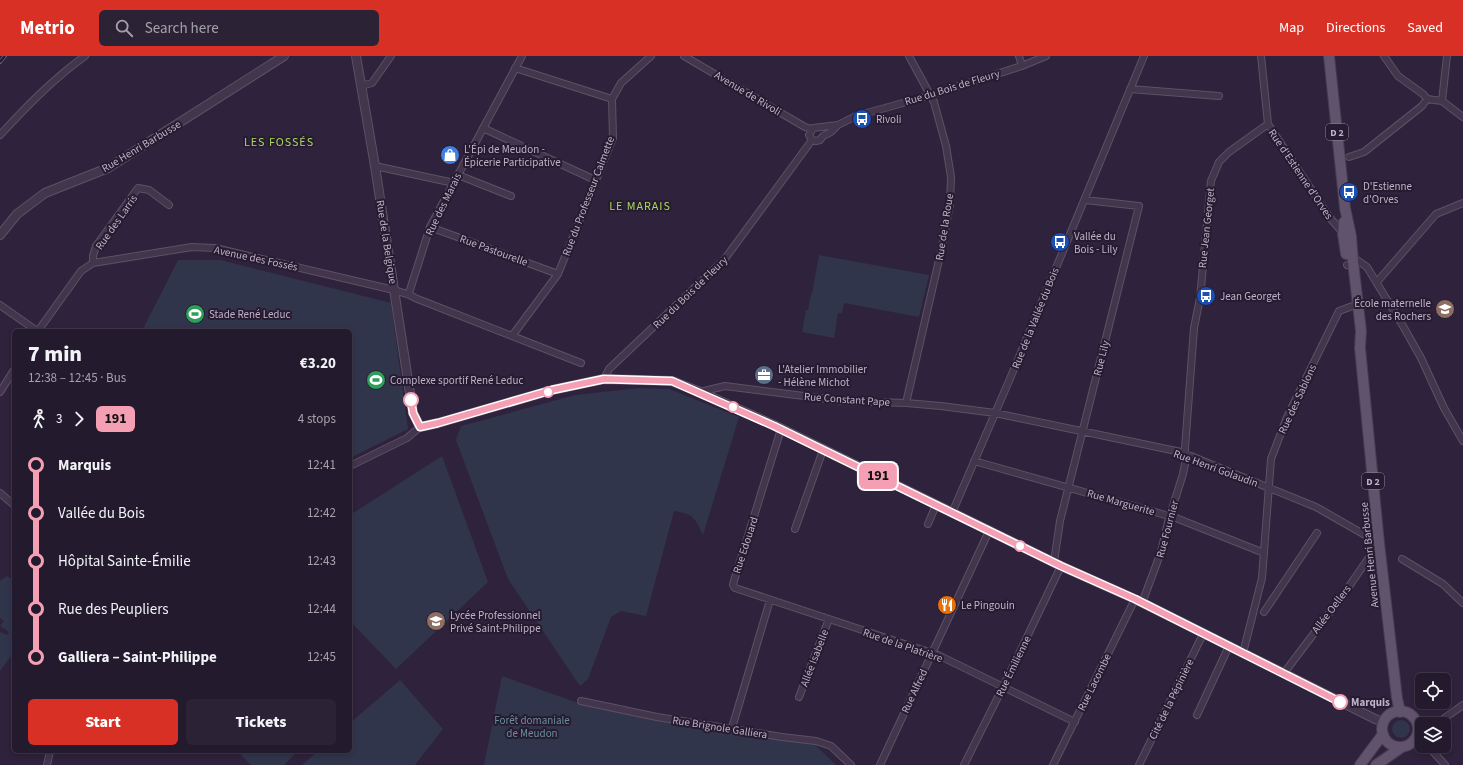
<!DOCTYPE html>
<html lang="en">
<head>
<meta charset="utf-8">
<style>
  body { margin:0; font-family:"Source Sans 3",sans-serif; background:#2b2335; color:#f1f3f6; height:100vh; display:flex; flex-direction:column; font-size:15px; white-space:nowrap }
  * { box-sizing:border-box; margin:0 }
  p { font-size:13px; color:#a3a1aa }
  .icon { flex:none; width:22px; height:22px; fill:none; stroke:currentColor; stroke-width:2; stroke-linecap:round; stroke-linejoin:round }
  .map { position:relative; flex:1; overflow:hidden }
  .side { position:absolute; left:12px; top:273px; width:340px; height:424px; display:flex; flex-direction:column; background:#231a2d; border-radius:6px; box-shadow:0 2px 6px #0003,0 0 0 1px #403849 }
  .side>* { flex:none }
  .badge { padding:0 8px; border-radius:6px; font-size:14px; line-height:26px }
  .buttons { position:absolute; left:1415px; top:617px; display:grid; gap:8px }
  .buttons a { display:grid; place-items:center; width:36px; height:36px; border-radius:6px; background:#231a2d; box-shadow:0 2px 6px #0003,0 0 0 1px #403849; font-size:20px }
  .map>.badge { position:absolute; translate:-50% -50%; box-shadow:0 0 0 2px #fff }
  .legs { display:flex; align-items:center; gap:6px; height:44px; padding:0 16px; font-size:13px }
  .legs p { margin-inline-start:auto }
  .headline { display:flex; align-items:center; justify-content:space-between; height:68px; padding:0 16px }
  h1 { font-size:22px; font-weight:800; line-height:30px }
  .action { display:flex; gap:8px; margin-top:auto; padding:8px 16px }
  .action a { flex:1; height:46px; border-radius:6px; background:#d93025; color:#fff; font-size:16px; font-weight:800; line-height:46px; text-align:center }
  .action a+a { background:#2b2335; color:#f1f3f6 }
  ul { padding:0 16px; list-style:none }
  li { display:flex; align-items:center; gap:14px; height:48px; font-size:15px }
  li i { display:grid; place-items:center; width:6px; height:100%; margin:0 5px; background:currentColor }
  li i::after { content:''; width:10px; height:10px; margin:-5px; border:3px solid; border-radius:50%; background:#231a2d }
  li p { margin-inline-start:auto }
  li:first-child i { background:linear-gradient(#0000 50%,currentColor 0) }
  li:last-child i { background:linear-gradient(currentColor 50%,#0000 0) }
  header { display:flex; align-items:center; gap:24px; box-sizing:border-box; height:56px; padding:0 20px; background:#d93025; color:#fff }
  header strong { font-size:19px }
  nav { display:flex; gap:22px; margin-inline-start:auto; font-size:14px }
  .search { width:280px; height:36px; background:#2b2335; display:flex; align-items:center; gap:10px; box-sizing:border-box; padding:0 14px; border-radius:6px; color:#a3a1aa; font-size:15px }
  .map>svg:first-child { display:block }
  .green { fill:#30354c }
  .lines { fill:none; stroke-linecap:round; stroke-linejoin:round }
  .minor-casing { stroke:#5d5167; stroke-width:8 }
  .tertiary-casing { stroke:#5d5167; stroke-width:10 }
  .primary-casing { stroke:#483c52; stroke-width:12 }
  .minor { stroke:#42354c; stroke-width:6 }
  .tertiary { stroke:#42354c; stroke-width:8 }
  .primary { stroke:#61536c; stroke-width:10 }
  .rail-casing { stroke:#6b5c78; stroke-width:4 }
  .rail { stroke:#271b31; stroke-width:2.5; stroke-dasharray:8; stroke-linecap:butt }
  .line-1-casing { stroke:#fff; stroke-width:9 }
  .line-1 { stroke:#f59fb4; stroke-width:6 }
  .stop-1-dot { fill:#fff; stroke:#f59fb4; stroke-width:2 }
  .labels { text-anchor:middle; stroke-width:4; stroke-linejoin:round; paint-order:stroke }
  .shield { fill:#271b31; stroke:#91849b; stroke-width:1 }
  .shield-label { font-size:10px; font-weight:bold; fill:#beb1c8 }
  .street-label { font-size:11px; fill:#beb1c8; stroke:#271b31 }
  .poi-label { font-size:11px; fill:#beb1c8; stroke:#271b31; text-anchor:start }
  .stop-label { font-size:11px; font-weight:bold; fill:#beb1c8; stroke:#271b31; text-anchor:start }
  .park-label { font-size:11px; fill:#67909a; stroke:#271b31 }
  .neighbourhood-label { font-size:12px; letter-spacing:1px; fill:#a8d85c; stroke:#271b31 }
</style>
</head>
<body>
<header>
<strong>Metrio</strong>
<div class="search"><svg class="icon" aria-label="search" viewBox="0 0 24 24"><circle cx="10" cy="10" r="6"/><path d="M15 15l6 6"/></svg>Search here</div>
<nav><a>Map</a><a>Directions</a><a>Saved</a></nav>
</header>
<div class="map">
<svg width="1463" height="709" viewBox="0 0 1463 709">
  <rect width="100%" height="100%" fill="#2f223c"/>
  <path class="green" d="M819 199 929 219 919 261 844 247 842 257H838L834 282 802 276 806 254H808L811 238H812Z
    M178 204H220L391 247 408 373 350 402V275H142Z
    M640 332 669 333 739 361 703 479C695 462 694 458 674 455L646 560 621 555 611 561 588 623 580 630 508 523 456 384 461 370 575 339Z
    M442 400 488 526 396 613 350 565V459Z
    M7 520 14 525V573L11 577 14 580V596L0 615V576L7 579 9 576 0 570 4 565 0 562V525Z
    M502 620 581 648 689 671 813 687 836 709H484Z
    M400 624 443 673 415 709H302L318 695H350V667Z
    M1392 673a9 9 0 1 1 18 0a9 9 0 1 1-18 0Z
    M237 695H298L284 709H251Z"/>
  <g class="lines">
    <g class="minor-casing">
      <path id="minor" d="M684 0 805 71 811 73
        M1019 0 1022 10
        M1261 0 1268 68 1330 162 1344 178
        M1384 0 1398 20 1423 38 1427 43
        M1447 0 1442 45 1463 61
        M515 12 612 43
        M361 30 372 27 391 0
        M1130 33 1219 40
        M483 72 595 124
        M0 79C27 50 53 23 85 0
        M812 84 809 79 813 72 838 69 856 60 921 42 1022 10 1046 0
        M812 84 816 85 820 84 823 80 831 76 838 69
        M1349 101 1364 96 1422 50 1427 43 1442 45
        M375 110 454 127
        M458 119 511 140
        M430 171 558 218
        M93 207V200L96 190 138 132 149 134 169 149
        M1347 209 1357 204 1367 211 1403 270 1421 302 1444 352 1463 385
        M1377 226 1436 158 1463 147
        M409 237 430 171 522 0
        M0 249 37 275
        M38 275 81 215 93 207 192 191 215 192 394 234C402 237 408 237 415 242L581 307
        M512 280 558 218 613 82 612 43 621 27 651 0
        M604 323 609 313 724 204 812 84
        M0 336 14 314
        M700 336 725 330 844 345 906 347 941 350 995 357 1181 396 1316 451 1379 487
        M906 347 942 191 950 148 951 121 946 90 934 46 909 0
        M781 373 734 525 733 529 735 532 938 599 1075 666
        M974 405 1176 462 1264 497
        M350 410 407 382 420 371
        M0 437 14 449
        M952 457 1009 325 1144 0
        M928 468 936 449
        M795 473 823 394
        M1402 503 1443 528 1463 547
        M1054 506 1060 465 1139 150 1085 144
        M1142 547 1161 496 1168 466 1183 418 1186 403 1185 392 1194 272 1200 242 1211 125 1219 106 1229 96 1268 68
        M1264 556 1317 477
        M1243 597 1262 522 1271 403 1287 361 1339 255 1358 248
        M1284 617 1343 539 1370 500 1380 491
        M799 641 829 563
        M581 645 657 661 782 681 816 685 831 690 851 709
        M1197 659 1229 590
        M1436 668 1463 649
        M732 672 770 544
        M1418 675 1422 674
        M1416 681 1422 685
        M1428 690 1445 709
        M47 709 50 695
        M880 709 989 475
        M964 709 1003 631 1061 510
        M1053 709 1135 543
        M1139 709 1203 578"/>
    </g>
    <g class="tertiary-casing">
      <path id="tertiary" d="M356 0 375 110 413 357 420 371 438 367 552 334 604 323 672 325 700 336 774 369 1061 510 1135 543 1375 663 1384 666
        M0 179 17 158 45 137 108 112 284 0"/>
    </g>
    <g class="primary-casing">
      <path id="primary" d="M1329 0 1345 152 1351 180 1353 206 1361 275 1360 292 1379 487 1397 642 1400 656
        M1344 166 1343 178 1346 198
        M1382 673a18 18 0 1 1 36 0a18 18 0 1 1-36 0Z
        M1360 709 1383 678
        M1376 709 1402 691"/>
    </g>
    <use href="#minor" class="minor"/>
    <use href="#tertiary" class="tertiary"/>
    <use href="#primary" class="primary"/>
    <g class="rail-casing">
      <path id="rail" d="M0 6 5 0"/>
    </g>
    <use href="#rail" class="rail"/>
  </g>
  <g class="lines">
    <g class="line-1-casing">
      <path id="line-1" d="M411 344 413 357 420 371 438 367 552 334 604 323 672 325 774 370 1061 510 1135 543 1340 646"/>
    </g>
    <use href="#line-1" class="line-1"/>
  </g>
  <defs>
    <g id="bus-disc" transform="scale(1)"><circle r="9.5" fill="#1a4fb4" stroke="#271b31"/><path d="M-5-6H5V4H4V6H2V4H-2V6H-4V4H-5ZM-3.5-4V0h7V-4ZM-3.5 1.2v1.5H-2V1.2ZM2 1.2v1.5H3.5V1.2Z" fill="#fff"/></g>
    <g id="shop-disc" transform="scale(1)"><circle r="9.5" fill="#3f7fe0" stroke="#271b31"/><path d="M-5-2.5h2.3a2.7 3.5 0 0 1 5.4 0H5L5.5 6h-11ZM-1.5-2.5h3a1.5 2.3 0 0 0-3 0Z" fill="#fff"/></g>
    <g id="school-disc" transform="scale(1)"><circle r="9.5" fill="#8d6e63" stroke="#271b31"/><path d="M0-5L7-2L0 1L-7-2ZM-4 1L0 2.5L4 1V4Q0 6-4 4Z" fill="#fff"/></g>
    <g id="stadium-disc" transform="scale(1)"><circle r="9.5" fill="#2e9e5b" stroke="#271b31"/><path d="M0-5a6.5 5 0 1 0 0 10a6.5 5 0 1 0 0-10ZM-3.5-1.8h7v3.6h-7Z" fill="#fff"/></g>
    <g id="office-disc" transform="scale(1)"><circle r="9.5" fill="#5c6f8a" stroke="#271b31"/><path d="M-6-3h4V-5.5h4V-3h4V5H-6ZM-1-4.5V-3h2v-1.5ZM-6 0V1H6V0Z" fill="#fff"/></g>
    <g id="restaurant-disc" transform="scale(1)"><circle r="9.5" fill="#e8710a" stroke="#271b31"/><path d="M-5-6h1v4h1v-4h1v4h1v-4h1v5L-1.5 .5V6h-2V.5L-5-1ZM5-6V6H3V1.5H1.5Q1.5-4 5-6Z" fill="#fff"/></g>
  </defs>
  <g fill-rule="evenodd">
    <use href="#bus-disc" x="862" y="63"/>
    <use href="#shop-disc" x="450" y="99"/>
    <use href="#bus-disc" x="1349" y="136"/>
    <use href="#bus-disc" x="1060" y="186"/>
    <use href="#bus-disc" x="1206" y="240"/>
    <use href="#school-disc" x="1445" y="253"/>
    <use href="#stadium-disc" x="195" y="258"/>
    <use href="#office-disc" x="764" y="319"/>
    <use href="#stadium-disc" x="376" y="324"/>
    <use href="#restaurant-disc" x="947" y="549"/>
    <use href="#school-disc" x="436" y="565"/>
  </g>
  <g class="stop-1-dot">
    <circle cx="548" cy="336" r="5"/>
    <circle cx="411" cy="344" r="7"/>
    <circle cx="733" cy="351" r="5"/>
    <circle cx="1020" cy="490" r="5"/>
    <circle cx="1340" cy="646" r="7"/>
  </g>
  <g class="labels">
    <g class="shield">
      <rect x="1326" y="68" width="22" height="16" rx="3"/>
      <rect x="1362" y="417" width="22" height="16" rx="3"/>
    </g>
    <g class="shield-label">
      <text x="1337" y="80">D 2</text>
      <text x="1373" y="429">D 2</text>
    </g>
    <g class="street-label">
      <text transform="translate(952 31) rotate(-17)" y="4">Rue du Bois de Fleury</text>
      <text transform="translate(748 37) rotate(31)" y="4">Avenue de Rivoli</text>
      <text transform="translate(141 90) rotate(-31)" y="4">Rue Henri Barbusse</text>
      <text transform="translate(1301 118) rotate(56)" y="4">Rue d'Estienne d'Orves</text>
      <text transform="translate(588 140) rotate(-69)" y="4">Rue du Professeur Calmette</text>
      <text transform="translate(443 148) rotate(-64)" y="4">Rue des Marais</text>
      <text transform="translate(116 166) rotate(-55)" y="4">Rue des Larris</text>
      <text transform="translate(944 171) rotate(-81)" y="4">Rue de la Roue</text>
      <text transform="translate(1206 172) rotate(-84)" y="4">Rue Jean Georget</text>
      <text transform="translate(387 186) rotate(81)" y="4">Rue de la Belgique</text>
      <text transform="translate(494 194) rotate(20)" y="4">Rue Pastourelle</text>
      <text transform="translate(256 202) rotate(12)" y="4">Avenue des Fossés</text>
      <text transform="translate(690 236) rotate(-44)" y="4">Rue du Bois de Fleury</text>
      <text transform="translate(1035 262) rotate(-68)" y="4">Rue de la Vallée du Bois</text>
      <text transform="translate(1101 302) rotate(-76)" y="4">Rue Lily</text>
      <text transform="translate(847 343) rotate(4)" y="4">Rue Constant Pape</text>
      <text transform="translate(1297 343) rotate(-65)" y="4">Rue des Sablons</text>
      <text transform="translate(1216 412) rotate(20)" y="4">Rue Henri Golaudin</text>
      <text transform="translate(1121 446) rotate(16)" y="4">Rue Marguerite</text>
      <text transform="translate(1167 473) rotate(-75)" y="4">Rue Fournier</text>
      <text transform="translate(745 489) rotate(-72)" y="4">Rue Edouard</text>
      <text transform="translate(1369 499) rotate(-96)" y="4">Avenue Henri Barbusse</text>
      <text transform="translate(1331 553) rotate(-53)" y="4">Allée Oellers</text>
      <text transform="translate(903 589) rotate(19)" y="4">Rue de la Platrière</text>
      <text transform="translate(814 602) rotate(-69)" y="4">Allée Isabelle</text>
      <text transform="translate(1013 610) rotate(-64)" y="4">Rue Émilienne</text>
      <text transform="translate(1094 626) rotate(-64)" y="4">Rue Lacombe</text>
      <text transform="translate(914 635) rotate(-65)" y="4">Rue Alfred</text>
      <text transform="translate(1171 643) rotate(-64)" y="4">Cité de la Pépinière</text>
      <text transform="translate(720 671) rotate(9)" y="4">Rue Brignole Galliera</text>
    </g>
    <g class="poi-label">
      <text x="876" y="67">Rivoli</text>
      <text x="464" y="97">L'Épi de Meudon -<tspan x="464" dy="13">Épicerie Participative</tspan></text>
      <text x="1363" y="134">D'Estienne<tspan x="1363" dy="13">d'Orves</tspan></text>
      <text x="1074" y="184">Vallée du<tspan x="1074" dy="13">Bois - Lily</tspan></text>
      <text x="1220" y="244">Jean Georget</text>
      <text x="1431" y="251" text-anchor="end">École maternelle<tspan x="1431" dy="13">des Rochers</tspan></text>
      <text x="209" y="262">Stade René Leduc</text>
      <text x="778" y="317">L'Atelier Immobilier<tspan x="778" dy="13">- Hélène Michot</tspan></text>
      <text x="390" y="328">Complexe sportif René Leduc</text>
      <text x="961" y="553">Le Pingouin</text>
      <text x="450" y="563">Lycée Professionnel<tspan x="450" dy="13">Privé Saint-Philippe</tspan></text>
    </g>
    <g class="stop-label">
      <text x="1351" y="650">Marquis</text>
    </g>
    <g class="park-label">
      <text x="532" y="668">Forêt domaniale<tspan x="532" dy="13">de Meudon</tspan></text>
    </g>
    <g class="neighbourhood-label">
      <text x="279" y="90">LES FOSSÉS</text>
      <text x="640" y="154">LE MARAIS</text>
    </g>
  </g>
</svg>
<div class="buttons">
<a><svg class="icon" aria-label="locate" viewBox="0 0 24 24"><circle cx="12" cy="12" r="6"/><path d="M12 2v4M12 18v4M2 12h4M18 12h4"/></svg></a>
<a><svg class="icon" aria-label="layers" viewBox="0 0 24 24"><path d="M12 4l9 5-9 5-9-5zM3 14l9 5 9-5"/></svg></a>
</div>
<b class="badge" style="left:878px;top:420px;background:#f59fb4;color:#111">191</b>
<section class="side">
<div class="headline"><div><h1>7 min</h1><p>12:38 – 12:45 · Bus</p></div><b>€3.20</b></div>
<div class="legs"><svg class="icon" aria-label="walk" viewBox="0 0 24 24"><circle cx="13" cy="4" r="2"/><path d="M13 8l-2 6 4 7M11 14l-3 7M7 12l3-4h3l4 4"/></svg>3<svg class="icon" aria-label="forward" viewBox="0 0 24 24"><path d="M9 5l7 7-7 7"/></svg><b class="badge" style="background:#f59fb4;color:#111">191</b><p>4 stops</p></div>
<ul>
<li><i style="color:#f59fb4"></i><b>Marquis</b><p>12:41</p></li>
<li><i style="color:#f59fb4"></i><span>Vallée du Bois</span><p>12:42</p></li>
<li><i style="color:#f59fb4"></i><span>Hôpital Sainte-Émilie</span><p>12:43</p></li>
<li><i style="color:#f59fb4"></i><span>Rue des Peupliers</span><p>12:44</p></li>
<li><i style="color:#f59fb4"></i><b>Galliera – Saint-Philippe</b><p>12:45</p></li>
</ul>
<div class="action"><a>Start</a><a>Tickets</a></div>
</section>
</div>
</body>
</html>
